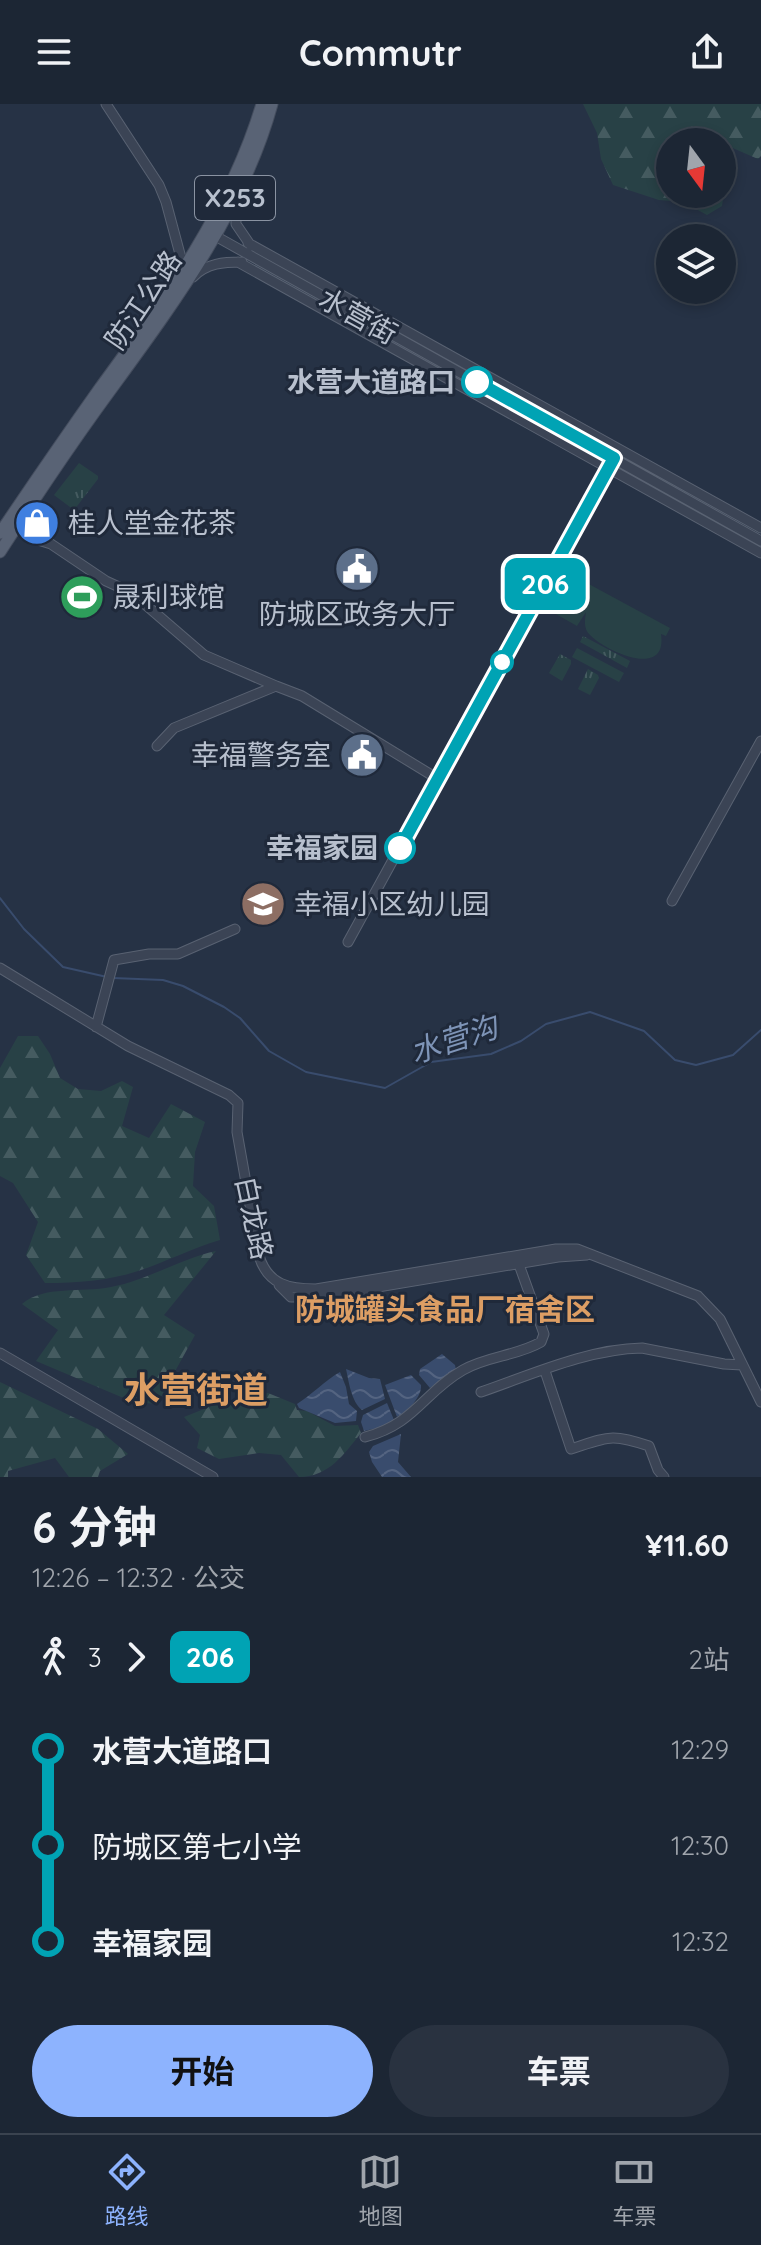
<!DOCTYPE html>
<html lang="zh">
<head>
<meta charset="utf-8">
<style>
  body { margin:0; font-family:Quicksand,"Noto Sans SC",sans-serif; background:#293240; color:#f1f3f6; height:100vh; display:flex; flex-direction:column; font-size:30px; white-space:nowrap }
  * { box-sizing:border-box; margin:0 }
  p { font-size:26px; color:#a0a5ac }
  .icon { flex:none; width:44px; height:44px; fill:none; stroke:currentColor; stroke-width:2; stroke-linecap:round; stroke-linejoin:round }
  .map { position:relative; height:1373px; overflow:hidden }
  .drawer { display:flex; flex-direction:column; background:#1c2634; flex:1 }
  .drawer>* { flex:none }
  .badge { padding:0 16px; border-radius:12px; font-size:28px; line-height:52px }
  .needle { width:52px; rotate:165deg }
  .buttons { position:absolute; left:656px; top:24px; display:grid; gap:16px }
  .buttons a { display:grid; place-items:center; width:80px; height:80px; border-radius:50%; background:#1c2634; box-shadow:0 4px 12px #0003,0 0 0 2px #3a434f; font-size:40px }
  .map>.badge { position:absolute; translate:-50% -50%; box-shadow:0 0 0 4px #fff }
  .legs { display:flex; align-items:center; gap:12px; height:88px; padding:0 32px; font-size:26px }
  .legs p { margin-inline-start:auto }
  .head { display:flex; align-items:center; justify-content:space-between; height:136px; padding:0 32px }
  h1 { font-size:44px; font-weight:700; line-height:60px }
  .action { display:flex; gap:16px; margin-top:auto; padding:16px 32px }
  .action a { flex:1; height:92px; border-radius:48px; background:#8db3fe; color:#111; font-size:32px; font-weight:700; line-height:92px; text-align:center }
  .action a+a { background:#293240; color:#f1f3f6 }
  ul { padding:0 32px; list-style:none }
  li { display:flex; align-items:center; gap:28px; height:96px; font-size:30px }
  li i { display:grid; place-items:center; width:12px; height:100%; margin:0 10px; background:currentColor }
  li i::after { content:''; width:20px; height:20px; margin:-10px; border:6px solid; border-radius:50%; background:#1c2634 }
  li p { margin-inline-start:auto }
  li:first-child i { background:linear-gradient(#0000 50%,currentColor 0) }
  li:last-child i { background:linear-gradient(currentColor 50%,#0000 0) }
  header { display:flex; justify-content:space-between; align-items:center; height:104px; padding:0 32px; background:#1c2634; font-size:36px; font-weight:700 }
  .dock { display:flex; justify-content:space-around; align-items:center; height:112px; border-top:2px solid #3a434f; background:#1c2634; font-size:22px; color:#a0a5ac }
  .dock a { display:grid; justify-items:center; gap:4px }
  .dock .active { color:#8db3fe }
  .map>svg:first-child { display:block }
  .grass { fill:url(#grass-tufts) }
  .forest { fill:url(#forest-firs) }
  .park { fill:#284146 }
  .water { fill:url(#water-waves) }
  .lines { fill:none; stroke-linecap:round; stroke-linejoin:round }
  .stream { stroke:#394c6d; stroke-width:2 }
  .minor-casing { stroke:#596272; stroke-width:11 }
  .major-casing { stroke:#444d5e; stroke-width:13 }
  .minor { stroke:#3b4455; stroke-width:9 }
  .major { stroke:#596375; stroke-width:11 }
  .line-1-casing { stroke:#fff; stroke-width:18 }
  .line-1 { stroke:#00a3b4; stroke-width:12 }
  .stop-1-dot { fill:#fff; stroke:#00a3b4; stroke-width:4 }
  .labels { text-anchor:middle; stroke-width:6; stroke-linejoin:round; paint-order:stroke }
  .shield { fill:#1f293a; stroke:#8a93a2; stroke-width:2 }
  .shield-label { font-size:26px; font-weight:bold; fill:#b8c0ce }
  .street-label { font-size:28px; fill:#b8c0ce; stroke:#1f293a }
  .stop-label { font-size:28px; font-weight:bold; fill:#b8c0ce; stroke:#1f293a; text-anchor:end }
  .poi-label { font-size:28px; fill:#b8c0ce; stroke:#1f293a; text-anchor:start }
  .water-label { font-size:30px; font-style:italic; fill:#7e94b7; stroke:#1f293a }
  .neighbourhood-label { font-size:30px; font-weight:bold; fill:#dd9e64; stroke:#1f293a }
  .district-label { font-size:36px; font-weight:bold; fill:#dd9e64; stroke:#1f293a }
</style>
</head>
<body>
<header><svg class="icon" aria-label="menu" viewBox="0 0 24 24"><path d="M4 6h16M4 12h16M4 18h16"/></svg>Commutr<svg class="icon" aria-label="share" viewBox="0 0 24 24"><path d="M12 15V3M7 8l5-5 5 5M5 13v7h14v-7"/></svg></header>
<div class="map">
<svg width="761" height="1373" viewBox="0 0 761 1373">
  <defs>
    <pattern id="grass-tufts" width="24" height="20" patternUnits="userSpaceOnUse" patternTransform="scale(2)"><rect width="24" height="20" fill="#284146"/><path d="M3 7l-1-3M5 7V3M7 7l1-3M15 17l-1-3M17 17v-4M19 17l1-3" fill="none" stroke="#455b60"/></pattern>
    <pattern id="forest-firs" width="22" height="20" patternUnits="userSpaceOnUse" patternTransform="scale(2)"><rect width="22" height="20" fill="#284146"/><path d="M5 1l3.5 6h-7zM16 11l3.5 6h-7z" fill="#455b60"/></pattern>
    <pattern id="water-waves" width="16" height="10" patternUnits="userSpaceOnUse" patternTransform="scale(2)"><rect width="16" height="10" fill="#394c6d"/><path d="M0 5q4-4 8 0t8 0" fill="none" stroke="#546481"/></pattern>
  </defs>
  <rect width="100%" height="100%" fill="#263245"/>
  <path class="grass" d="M79 359 98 372V375L74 406 54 391Z
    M583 532 630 557 627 564 580 538Z
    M577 544 624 569 619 578 572 553Z
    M560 550 571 556V560L562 577 549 569Z
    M588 565 598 571 599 574 590 591 578 585Z"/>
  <path class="forest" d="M583 0H761V52L758 55 728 42 722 50V38H670V90H722V58L726 71 722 102 707 111 683 98 659 96 613 81 601 55 597 29Z
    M18 932H38L50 950 60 974 78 985 101 987 122 977 133 983 122 1022 149 1034 171 1000 205 1018 195 1048 193 1082 214 1102 220 1136C192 1144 166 1158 138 1167 107 1177 77 1179 45 1179L26 1151 38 1118 13 1079 0 1072V964Z
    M216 1147 164 1211 195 1231 157 1300 133 1298 36 1257 58 1226 22 1200C44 1181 82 1189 111 1183 148 1176 180 1155 216 1147Z
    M0 1278 98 1325 128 1350 100 1367 98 1373H69L55 1354 8 1367V1373H0Z
    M268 1289 295 1300 297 1306 307 1307 335 1322 358 1321 361 1329C344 1350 329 1373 299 1373L281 1351 259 1349 219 1355 197 1344 200 1331 184 1313 219 1299Z"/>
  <path class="park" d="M574 472 670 524 666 532 661 530C668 576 605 547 590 531 583 525 585 515 586 508L577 522 554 509Z"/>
  <path class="water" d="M442 1250 455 1261 456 1266 430 1284 419 1271 420 1265Z
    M346 1265 369 1274 380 1275 385 1295 362 1306C351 1297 349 1278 346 1265Z
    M340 1268 346 1283 349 1300 357 1307 356 1317 335 1319 299 1304 297 1300C313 1290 324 1277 340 1268Z
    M411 1271 421 1281C422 1293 408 1307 397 1313L385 1281Z
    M387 1299 394 1316 382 1323 364 1327 361 1318 363 1311Z
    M401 1330 398 1358 411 1373H382L372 1358 369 1348 373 1342Z"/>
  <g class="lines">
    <path class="stream" d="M0 794 24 825 63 863 107 873
      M113 874 163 876 183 882 224 903 240 914 269 947 306 968 385 984 431 958 491 950 521 937 546 920 590 908 644 927 675 956 696 961 733 951 761 926"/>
    <g class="minor-casing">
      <path id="minor" d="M106 0 159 81 166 98 184 165
        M236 94V120L251 142
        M210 129 761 437
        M248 139 761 424
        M238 158 761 449
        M193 173C207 159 224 158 242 158
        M16 423 35 435 51 440 106 477 132 489 204 551 276 582
        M157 642 174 624 276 582 302 592 438 675
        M672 797 761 637
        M348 838 610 360
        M0 864 128 942 229 991 238 999 237 1028 259 1152C268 1181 289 1185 316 1185L556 1145H577L698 1192 720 1215 761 1298
        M96 923 114 856 149 850H178L235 825
        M279 1181 291 1193H318L558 1153 587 1151
        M0 1249 213 1373
        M545 1267 571 1345C608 1333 611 1329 649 1342L658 1366 664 1373
        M481 1288C533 1270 588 1245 642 1244L724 1260 742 1261
        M365 1333C415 1320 424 1288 463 1266 487 1252 517 1252 541 1238L544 1230 517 1155"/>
    </g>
    <g class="major-casing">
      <path id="major" d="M0 429C33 380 66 332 100 284 165 195 230 107 262 0
        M0 448C31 400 63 352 96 306 164 212 241 114 272 0"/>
    </g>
    <use href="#minor" class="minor"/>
    <use href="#major" class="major"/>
  </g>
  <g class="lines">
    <g class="line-1-casing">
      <path id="line-1" d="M400 744 614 354 477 278"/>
    </g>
    <use href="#line-1" class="line-1"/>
  </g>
  <defs>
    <g id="shop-disc" transform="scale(2.3)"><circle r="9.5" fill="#3f7fe0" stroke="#1f293a"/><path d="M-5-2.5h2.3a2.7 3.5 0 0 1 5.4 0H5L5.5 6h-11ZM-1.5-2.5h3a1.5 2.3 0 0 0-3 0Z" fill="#fff"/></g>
    <g id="civic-disc" transform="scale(2.3)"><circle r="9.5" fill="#5c6f8a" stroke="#1f293a"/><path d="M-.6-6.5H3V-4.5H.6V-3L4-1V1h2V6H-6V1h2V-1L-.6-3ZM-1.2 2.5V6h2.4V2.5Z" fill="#fff"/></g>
    <g id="stadium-disc" transform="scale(2.3)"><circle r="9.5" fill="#2e9e5b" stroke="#1f293a"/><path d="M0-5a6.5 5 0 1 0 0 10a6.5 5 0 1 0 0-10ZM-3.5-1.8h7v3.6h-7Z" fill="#fff"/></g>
    <g id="school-disc" transform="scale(2.3)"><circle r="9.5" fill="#8d6e63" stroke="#1f293a"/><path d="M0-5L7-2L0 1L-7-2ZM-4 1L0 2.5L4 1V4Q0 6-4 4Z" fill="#fff"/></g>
  </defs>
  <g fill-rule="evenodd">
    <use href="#shop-disc" x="37" y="419"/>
    <use href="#civic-disc" x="357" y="465"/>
    <use href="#stadium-disc" x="82" y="493"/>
    <use href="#civic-disc" x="362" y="651"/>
    <use href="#school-disc" x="263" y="800"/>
  </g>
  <g class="stop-1-dot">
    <circle cx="477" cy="278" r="14"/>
    <circle cx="502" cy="558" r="10"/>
    <circle cx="400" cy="744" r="14"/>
  </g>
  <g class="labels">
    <rect class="shield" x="195" y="72" width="80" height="44" rx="6"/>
    <g class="shield-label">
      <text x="235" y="103">X253</text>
    </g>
    <g class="street-label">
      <text transform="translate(143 196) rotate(-56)" y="10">防江公路</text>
      <text transform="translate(358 212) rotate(29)" y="10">水营街</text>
      <text transform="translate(254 1114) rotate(78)" y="10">白龙路</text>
    </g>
    <g class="stop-label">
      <text x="455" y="288">水营大道路口</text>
      <text x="378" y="754">幸福家园</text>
    </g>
    <g class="poi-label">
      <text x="68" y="429">桂人堂金花茶</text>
      <text x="113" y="503">晟利球馆</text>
      <text x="357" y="520" text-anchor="middle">防城区政务大厅</text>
      <text x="331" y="661" text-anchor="end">幸福警务室</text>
      <text x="294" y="810">幸福小区幼儿园</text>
    </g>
    <g class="water-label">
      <text transform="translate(454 936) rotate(-18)" y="10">水营沟</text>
    </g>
    <g class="neighbourhood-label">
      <text x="445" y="1216">防城罐头食品厂宿舍区</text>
    </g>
    <g class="district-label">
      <text x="196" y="1299">水营街道</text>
    </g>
  </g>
</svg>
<div class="buttons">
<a><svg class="needle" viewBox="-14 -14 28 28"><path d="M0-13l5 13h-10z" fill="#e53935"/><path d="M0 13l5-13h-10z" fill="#a0a5ac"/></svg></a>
<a><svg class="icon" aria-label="layers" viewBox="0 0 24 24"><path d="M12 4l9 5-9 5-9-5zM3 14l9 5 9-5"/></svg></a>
</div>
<b class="badge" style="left:545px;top:480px;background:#00a3b4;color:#fff">206</b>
</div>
<section class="drawer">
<div class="head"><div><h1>6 分钟</h1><p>12:26 – 12:32 · 公交</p></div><b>¥11.60</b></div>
<div class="legs"><svg class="icon" aria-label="walk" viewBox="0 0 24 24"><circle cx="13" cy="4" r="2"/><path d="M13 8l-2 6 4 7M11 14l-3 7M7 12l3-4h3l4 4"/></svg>3<svg class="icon" aria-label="forward" viewBox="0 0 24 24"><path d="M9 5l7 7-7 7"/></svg><b class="badge" style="background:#00a3b4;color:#fff">206</b><p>2站</p></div>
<ul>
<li><i style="color:#00a3b4"></i><b>水营大道路口</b><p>12:29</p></li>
<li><i style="color:#00a3b4"></i><span>防城区第七小学</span><p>12:30</p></li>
<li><i style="color:#00a3b4"></i><b>幸福家园</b><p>12:32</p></li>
</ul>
<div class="action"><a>开始</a><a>车票</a></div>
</section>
<nav class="dock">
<a class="active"><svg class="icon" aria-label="directions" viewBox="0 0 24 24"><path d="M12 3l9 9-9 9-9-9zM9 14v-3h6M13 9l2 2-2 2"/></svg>路线</a>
<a><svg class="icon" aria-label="map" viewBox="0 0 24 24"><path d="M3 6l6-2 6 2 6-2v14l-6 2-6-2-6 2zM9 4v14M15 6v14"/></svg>地图</a>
<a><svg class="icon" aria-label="tickets" viewBox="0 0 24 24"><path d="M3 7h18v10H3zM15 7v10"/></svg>车票</a>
</nav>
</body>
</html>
